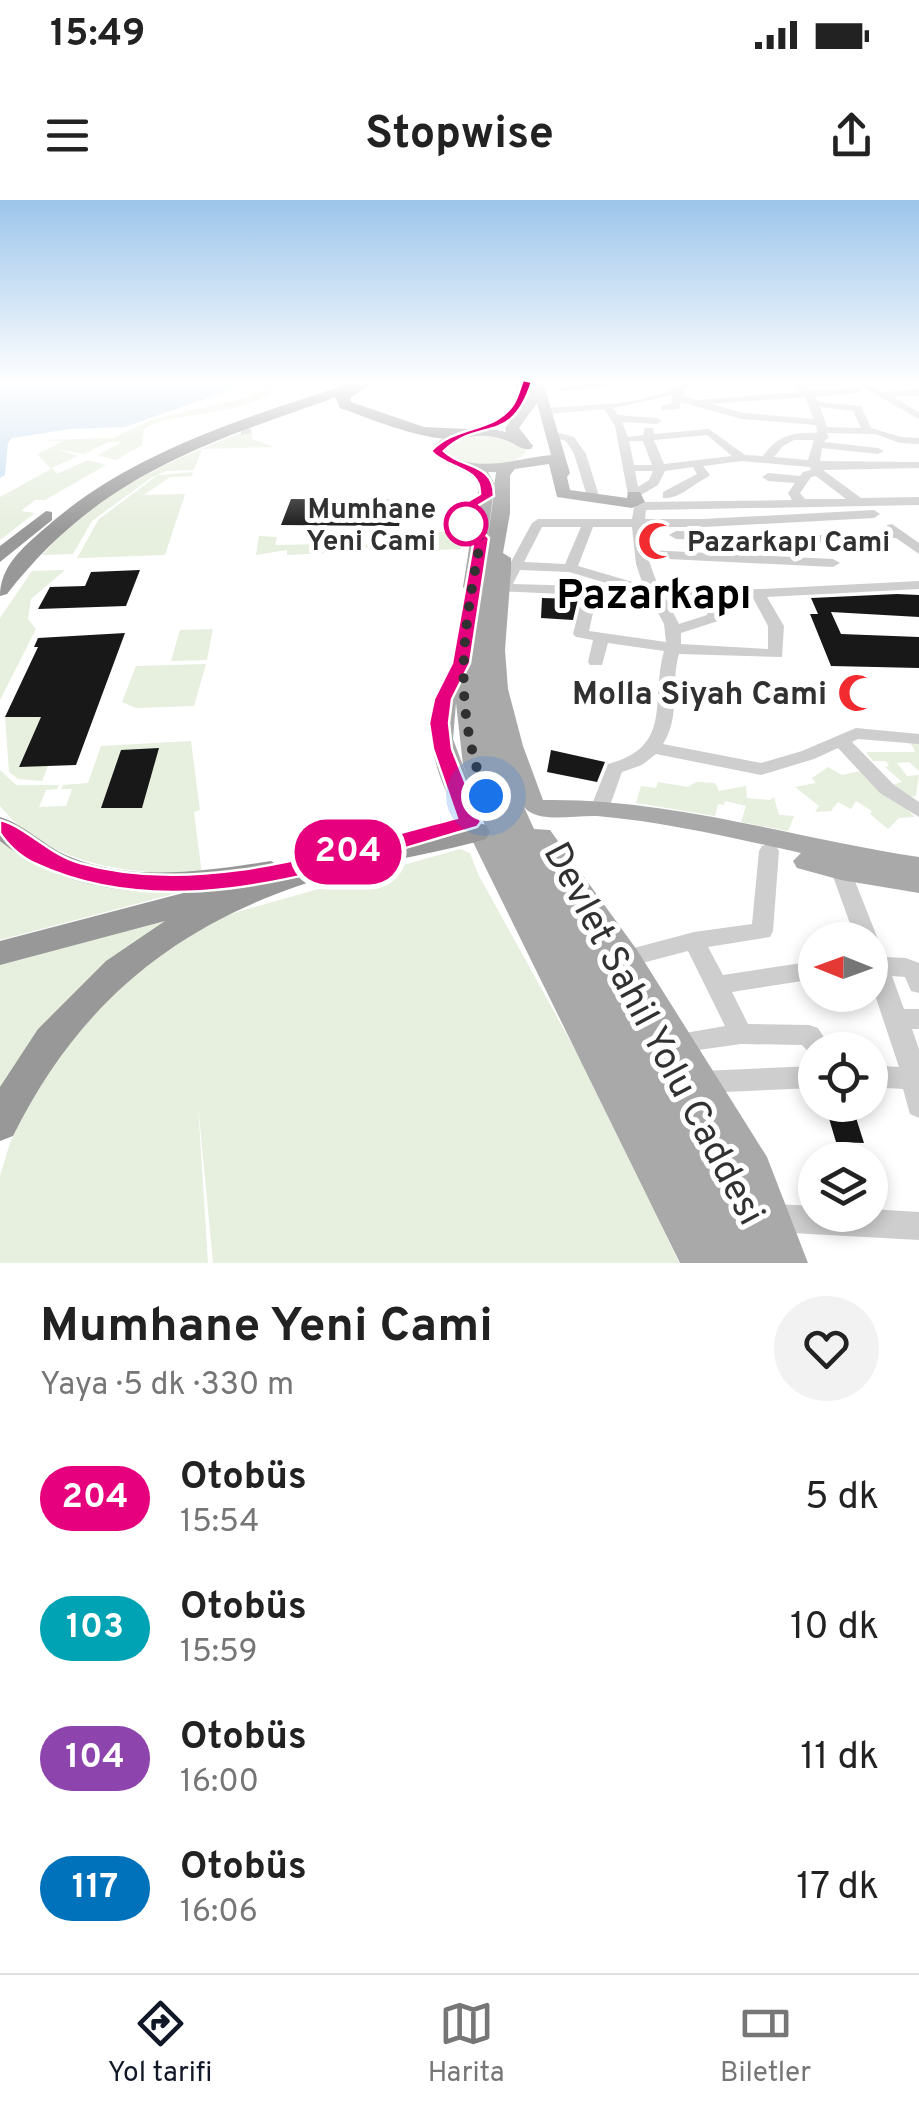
<!DOCTYPE html>
<html lang="tr">
<head>
<meta charset="utf-8">
<style>
  body { margin:0; font-family:Overpass,sans-serif; background:#f2f2f2; color:#222; height:100vh; display:flex; flex-direction:column; font-size:38px; white-space:nowrap }
  * { box-sizing:border-box; margin:0 }
  p { font-size:32px; color:#767676 }
  .icon { flex:none; width:55px; height:55px; fill:none; stroke:currentColor; stroke-width:2; stroke-linecap:round; stroke-linejoin:round }
  .map { position:relative; height:1063px; overflow:hidden }
  .side { display:flex; flex-direction:column; background:#fff; flex:1 }
  .side>* { flex:none }
  .badge { padding:0 20px; border-radius:32px; font-size:35px; line-height:65px }
  .needle { width:65px; rotate:271deg }
  .fabs { position:absolute; left:798px; top:722px; display:grid; gap:20px }
  .fabs a { display:grid; place-items:center; width:90px; height:90px; border-radius:50%; background:#fff; box-shadow:0 5px 15px #0003; font-size:50px }
  .you { position:absolute; width:50px; height:50px; margin:-25px; border:8px solid #fff; border-radius:50%; background:#1a73e8; box-shadow:0 0 0 15px #1a73e833 }
  .map>.badge { position:absolute; translate:-50% -50%; box-shadow:0 0 0 5px #fff }
  .round { display:grid; place-items:center; flex:none; width:105px; height:105px; border-radius:52px; background:#f2f2f2 }
  .head { display:flex; align-items:center; justify-content:space-between; height:170px; padding:0 40px }
  h1 { font-size:48px; font-weight:700; line-height:75px }
  ul { padding:0; list-style:none }
  li { display:flex; align-items:center; gap:30px; height:130px; padding:0 40px }
  li div { flex:1 }
  li b { display:block; font-size:38px }
  li em { font-style:normal }
  li .badge { min-width:110px; font-weight:700; text-align:center }
  .status { display:flex; justify-content:space-between; align-items:center; height:70px; padding:0 50px; background:#fff; direction:ltr }
  .status svg { height:28px; fill:currentColor }
  header { display:flex; justify-content:space-between; align-items:center; height:130px; padding:0 40px; background:#fff; font-size:45px; font-weight:700 }
  .tabs { display:flex; justify-content:space-around; align-items:center; height:140px; border-top:2px solid #e0e0e0; background:#fff; font-size:28px; color:#767676 }
  .tabs a { display:grid; justify-items:center; gap:5px }
  .tabs .selected { color:#111827 }
  .map>svg:first-child { display:block }
  .green { fill:#e7efdf }
  .water { fill:#cbdfef }
  .building { fill:#181818 }
  .lines { fill:none; stroke-linecap:round; stroke-linejoin:round }
  .minor { fill:#cecece; fill-rule:evenodd }
  .major { fill:#a9a9a9; fill-rule:evenodd }
  .highway { fill:#989898; fill-rule:evenodd }
  .line { fill:#e6007e; stroke:#fff; stroke-width:2.5 }
  .walk { stroke:#313131; stroke-width:10; stroke-dasharray:0 18 }
  .stop-dot { fill:#fff; stroke:#e6007e; stroke-width:5 }
  .labels { text-anchor:middle; stroke-width:10; stroke-linejoin:round; paint-order:stroke }
  .far-stop-label { font-size:28px; font-weight:bold; fill:#313131; stroke:#fff; text-anchor:end }
  .far-poi-label { font-size:28px; font-weight:bold; fill:#313131; stroke:#fff; text-anchor:start }
  .poi-label { font-size:32px; font-weight:bold; fill:#313131; stroke:#fff; text-anchor:end }
  .near-street-label { font-size:38px; fill:#313131; stroke:#fff }
  .district-label { font-size:42px; font-weight:bold; fill:#000; stroke:#fff }
</style>
</head>
<body>
<div class="status"><b>15:49</b><svg viewBox="0 0 49 12"><path d="M0 12V9h3v3zM5 12V6h3v6zM10 12V3h3v9zM15 12V0h3v12zM26 1h20v11H26zM47 4h2v5h-2z"/></svg></div>
<header><svg class="icon" aria-label="menu" viewBox="0 0 24 24"><path d="M4 6h16M4 12h16M4 18h16"/></svg>Stopwise<svg class="icon" aria-label="share" viewBox="0 0 24 24"><path d="M12 15V3M7 8l5-5 5 5M5 13v7h14v-7"/></svg></header>
<div class="map">
<svg width="919" height="1063" viewBox="0 0 919 1063">
  <rect width="100%" height="100%" fill="#fff"/>
  <path class="green" d="M271 182H285C250 216 196 210 152 224L144 229 142 245 116 260 98 255 122 242H108L84 254 56 249 78 256 52 268 57 274 88 260 106 265 45 300H35L21 311 35 313 0 340V297L51 269 37 254 64 241 39 240 114 238 151 220 248 197Z
    M252 229V239L274 247 202 249 194 270 166 271 151 278 92 321 73 354 42 355C100 291 173 258 252 229Z
    M471 235H499L525 248V253C505 273 475 265 450 261L442 245Z
    M193 272 192 276 170 277 144 295 185 294 165 355 77 358 99 319 158 275Z
    M400 332H451L465 337 461 349 406 351 405 346 395 347V351L374 352 373 347 363 348V352L337 353 336 348 327 349 326 353 287 355V350L256 355 259 336 277 337 275 345 383 343 384 338H399Z
    M65 370 31 399 28 419 36 429 0 500V418L32 371Z
    M213 429 207 460 171 461 180 430Z
    M206 464 194 506 136 508 122 502 136 466Z
    M5 517H41L19 566H48L42 581 18 579 9 572Z
    M899 539 919 542V571L909 562 897 563 907 576 919 575 916 596 905 598 888 586 902 582 885 567 889 566 886 561H873L866 552H915L912 545Z
    M191 541 200 610 194 612 202 674C129 674 49 666 0 606V570L16 585H59L57 589 46 590 39 607 66 606 72 589H61L63 585 88 583 101 546Z
    M828 567 842 575 865 570 915 617 899 618 888 629 870 614 872 611 856 601 851 609 838 602 831 611 815 612 819 606 795 587 816 583 812 578Z
    M658 582 688 587 696 582 715 583 719 591 746 586 747 598 770 600 774 597 779 615 794 616 788 631 741 622 746 606 725 601 724 605 718 604 715 616 636 603 641 586 656 588Z
    M0 640 181 692 0 740Z
    M460 649 470 653 478 674 609 911 679 1063H213L198 905 208 1063H0V976L10 943 34 891 114 785 209 720Z
    M182 711 0 906V759Z"/>
  <path class="water" d="M0 182H243L233 189 125 227 70 229 12 238 8 243 5 275 0 278Z"/>
  <path class="building" d="M291 299 404 300 399 326 281 325Z
    M140 370 126 406 38 409 50 387 85 386 91 372Z
    M897 394 919 395V417L831 412 841 434 919 437V468L831 466 810 414H818L811 398Z
    M542 398 578 399 573 420 541 418Z
    M125 433 76 565 19 567 41 517H5L38 447H34L38 438Z
    M159 548 142 608H101L121 550Z
    M551 550 605 562 597 582 547 572Z
    M825 905H852L864 943 836 942Z"/>
  <g class="lines">
    <path class="minor" d="M595 182H627L622 185 562 191 557 188Z
      M685 182H696L684 191 682 196 698 200 799 192 790 182H800L810 191 860 188 862 190 857 193 815 197 819 202 861 206 871 228 901 237 919 238V244L900 243 875 234 827 233 829 237 824 242 878 248 884 251 878 254 822 248 820 261 919 262V268L823 270 861 298 919 297V305L646 310 645 319H703L874 310 880 314 874 318 703 327H645L647 350 833 359 840 363 833 367 648 358 659 389 722 391 919 381V389L767 397 784 426 782 457 679 454C670 485 681 516 663 544L761 563 802 551 856 528 919 534V544L858 539 852 542 894 585 919 602V617L880 593 838 548 814 559 761 575 656 554 642 565 622 572 608 611H594L591 607 608 564C674 547 650 501 664 451L608 443 602 465H590L588 462 593 440 576 437 573 434 583 395 499 391 497 388 532 323 538 319H632L634 307 630 303 636 299 643 302 792 300 788 293 795 283 768 281 762 277 768 273 800 276 803 272 811 270 810 267 742 261 703 266 710 275 708 277C692 284 681 299 663 298V292L697 274 693 267 665 271 658 285 634 299 628 295 615 226 604 209 547 214 542 211 547 208C590 204 647 207 685 182ZM673 195 671 204 661 206V210L679 209 681 202 742 219 816 225 817 233C792 232 777 236 763 256L745 255 709 229 654 234 653 228H645L643 235 628 237 622 222 657 224 662 221 657 218 618 215 613 208ZM805 197 814 219 743 213 711 204ZM820 207 853 211 861 228 827 227ZM707 235 732 256 664 264 654 240ZM794 240H814L808 260 774 257 783 246ZM629 241H643L652 265H634ZM635 271H653L649 280 638 287ZM816 276 846 299H805L800 293 811 277ZM542 327H581L565 364 524 362ZM593 327H632L636 364 643 385 578 366ZM520 370 569 372 620 387 513 384ZM597 395 650 397 664 424 666 442 589 431ZM665 397 713 399 707 415 679 424ZM753 398 768 426V449L681 444V433L718 421 728 399Z
      M854 182H866L884 192 919 189V195L893 197 919 212V219Z
      M247 228 251 229V233L241 235V231Z
      M552 231 574 237 586 254 599 296 597 299 587 296 574 254 566 241 548 236V232Z
      M892 324 919 343V354L896 338 743 347H720L709 340 676 339 669 335 676 331 713 332 724 339 743 340 887 331V325Z
      M769 644 776 646 779 651 773 731 770 737 708 747 723 775 815 761V779L732 792 748 824 809 825 818 828 832 850H815V859L802 845 741 844 677 853 668 850 665 843 668 836 725 826 688 751 627 767 619 764 616 758 619 752 694 732 752 724 759 651 762 646Z
      M841 664 848 666 851 671 885 757 906 758 919 763V793L911 791 905 777 892 776 904 809H919V829H912L919 849V918L910 914 903 889 870 887V865L899 867 870 780V740H856L831 671 834 666Z
      M815 866V888L702 893 693 890 689 882 693 874 702 871Z
      M774 1004 815 1006V1015H870V1009L919 1012V1040L774 1032 764 1028 760 1018 764 1008Z"/>
    <path class="major" d="M529 182H543L570 273 567 277 570 290 627 298 628 292H640L645 302 632 308 557 297 549 264 515 269 510 275V313L503 353 511 358V370L505 450 508 489 523 546 543 600C671 598 793 638 919 657V693L841 680 797 668 793 661 801 653C733 638 666 622 597 616 574 615 538 624 524 607L534 629 550 630 637 750 767 957 808 1063H680L471 638 475 632 487 630 481 616 470 622 461 620C428 564 419 516 454 459L469 460 478 391H466L463 387 479 285C469 267 446 269 430 251 449 226 478 225 506 232L505 228 524 204ZM537 203 551 255C517 258 473 276 445 250 461 233 487 233 508 241 518 245 520 250 531 249L533 246 519 228ZM488 272H496L486 351 495 285ZM456 503 463 565 474 595 453 539Z"/>
    <path class="highway" d="M354 182H374L350 198 351 202 424 227 468 229 476 234C448 252 371 219 340 208L335 197 323 202C194 246 93 283 7 394L0 396C0 367 22 348 44 329 131 251 246 218 354 182Z
      M513 182H527L531 192 519 195Z
      M46 311 52 312V320L0 362V346Z
      M0 617C24 624 44 646 68 656 130 683 207 671 271 661L284 669 476 622 486 625 490 632 486 639 476 642C417 657 355 666 298 686 165 732 75 811 13 936L0 941V887L38 829 106 761 165 721 0 765V741L187 692C120 695 54 684 0 641Z"/>
  </g>
  <linearGradient id="sky" x2="0" y2="1"><stop stop-color="#9cc5eb"/><stop offset="0.55" stop-color="#fff"/><stop offset="1" stop-color="#fff" stop-opacity="0"/></linearGradient>
  <rect width="919" height="331" fill="url(#sky)"/>
  <path class="line" d="M523 180 532 182C511 247 481 216 444 251 462 269 494 262 494 296L479 305 474 323 489 338 470 463 452 499 449 523 452 549 481 622 477 627C339 666 176 729 36 664 20 657 6 643 0 633V620C27 627 48 654 80 663 205 698 337 648 457 618L433 549 429 523 434 499 452 463 474 339 459 324 465 303 480 294C481 266 446 269 431 251 456 224 496 233 514 203 518 196 520 187 523 180Z"/>
  <g class="lines">
    <path class="walk" d="M466 324 481 338C463 433 451 501 486 596"/>
  </g>
  <defs>
    <g id="mosque-bare" transform="scale(3)"><path d="M3.5-4.9A6 6 0 1 0 3.5 4.9A5 5 0 1 1 3.5-4.9Z" fill="#f12b2f" stroke="#fff" stroke-width="2.5" paint-order="stroke"/></g>
  </defs>
  <g fill-rule="evenodd">
    <use href="#mosque-bare" x="657" y="341"/>
    <use href="#mosque-bare" x="857" y="493"/>
  </g>
  <circle class="stop-dot" cx="466" cy="324" r="20"/>
  <g class="labels">
    <g class="far-stop-label">
      <text x="436" y="318">Mumhane<tspan x="436" dy="32">Yeni Cami</tspan></text>
    </g>
    <g class="far-poi-label">
      <text x="687" y="351">Pazarkapı Cami</text>
    </g>
    <g class="poi-label">
      <text x="827" y="504">Molla Siyah Cami</text>
    </g>
    <g class="near-street-label">
      <text transform="translate(655 833) rotate(62)" y="13">Devlet Sahil Yolu Caddesi</text>
    </g>
    <g class="district-label">
      <text x="654" y="408">Pazarkapı</text>
    </g>
  </g>
</svg>
<div class="fabs">
<a><svg class="needle" viewBox="-14 -14 28 28"><path d="M0-13l5 13h-10z" fill="#e53935"/><path d="M0 13l5-13h-10z" fill="#767676"/></svg></a>
<a><svg class="icon" aria-label="locate" viewBox="0 0 24 24"><circle cx="12" cy="12" r="6"/><path d="M12 2v4M12 18v4M2 12h4M18 12h4"/></svg></a>
<a><svg class="icon" aria-label="layers" viewBox="0 0 24 24"><path d="M12 4l9 5-9 5-9-5zM3 14l9 5 9-5"/></svg></a>
</div>
<div class="you" style="left:486px;top:596px"></div>
<b class="badge" style="left:348px;top:652px;background:#e6007e;color:#fff">204</b>
</div>
<section class="side">
<div class="head"><div><h1>Mumhane Yeni Cami</h1><p>Yaya · 5 dk · 330 m</p></div><a class="round"><svg class="icon" aria-label="heart" viewBox="0 0 24 24"><path d="M12 20l-8-8c-3-5 5-10 8-4 3-6 11-1 8 4z"/></svg></a></div>
<ul>
<li><span class="badge" style="background:#e6007e;color:#fff">204</span><div><b>Otobüs</b><p>15:54</p></div><em>5 dk</em></li>
<li><span class="badge" style="background:#00a3b4;color:#fff">103</span><div><b>Otobüs</b><p>15:59</p></div><em>10 dk</em></li>
<li><span class="badge" style="background:#8e44ad;color:#fff">104</span><div><b>Otobüs</b><p>16:00</p></div><em>11 dk</em></li>
<li><span class="badge" style="background:#0072bc;color:#fff">117</span><div><b>Otobüs</b><p>16:06</p></div><em>17 dk</em></li>
</ul>
</section>
<nav class="tabs">
<a class="selected"><svg class="icon" aria-label="directions" viewBox="0 0 24 24"><path d="M12 3l9 9-9 9-9-9zM9 14v-3h6M13 9l2 2-2 2"/></svg>Yol tarifi</a>
<a><svg class="icon" aria-label="map" viewBox="0 0 24 24"><path d="M3 6l6-2 6 2 6-2v14l-6 2-6-2-6 2zM9 4v14M15 6v14"/></svg>Harita</a>
<a><svg class="icon" aria-label="tickets" viewBox="0 0 24 24"><path d="M3 7h18v10H3zM15 7v10"/></svg>Biletler</a>
</nav>
</body>
</html>
